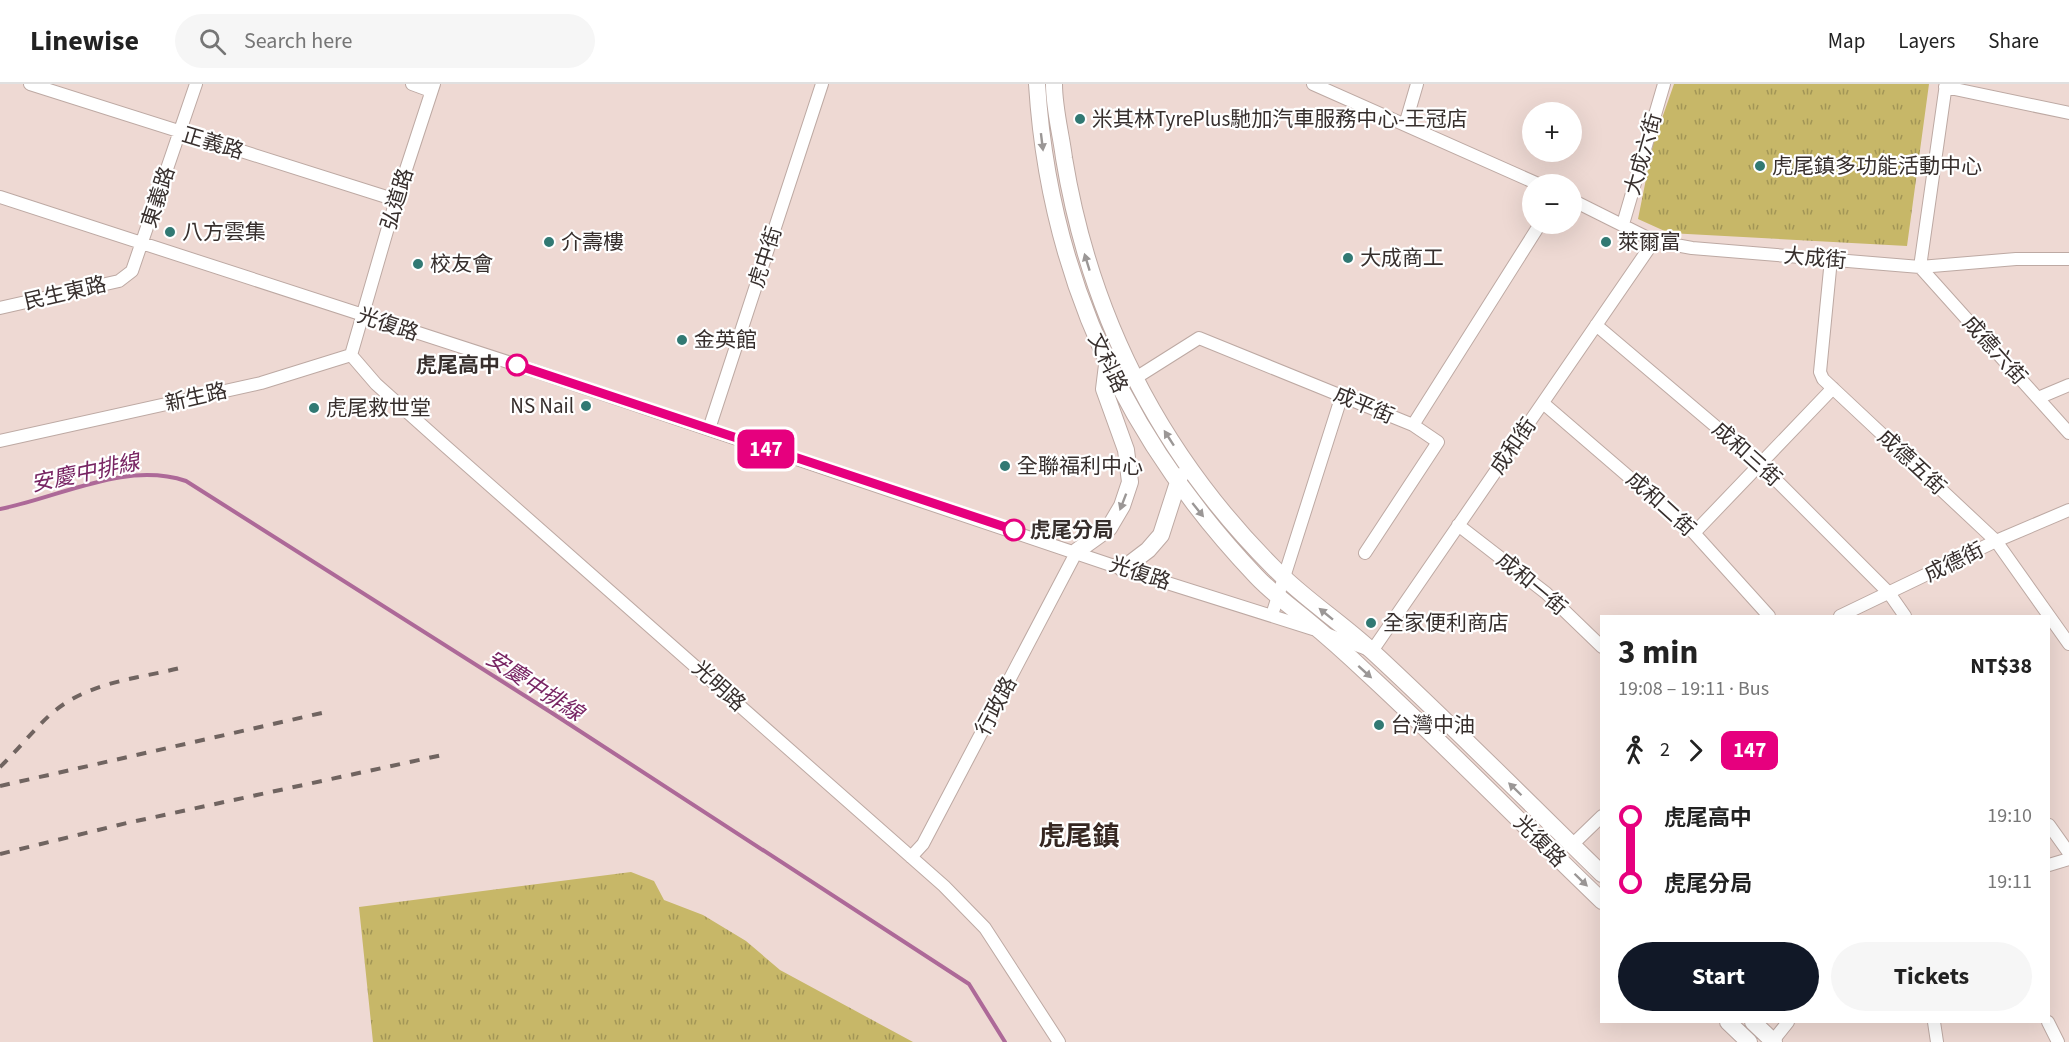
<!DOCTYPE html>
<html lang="en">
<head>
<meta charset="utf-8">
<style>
  body { margin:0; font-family:"Source Sans 3","Noto Sans TC",sans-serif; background:#f6f6f6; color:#222; height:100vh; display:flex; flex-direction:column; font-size:22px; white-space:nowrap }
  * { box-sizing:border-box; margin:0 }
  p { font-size:20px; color:#767676 }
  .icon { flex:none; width:33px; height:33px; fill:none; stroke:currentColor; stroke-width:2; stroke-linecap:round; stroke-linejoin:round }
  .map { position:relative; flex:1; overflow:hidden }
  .side { position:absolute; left:1600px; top:531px; width:450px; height:408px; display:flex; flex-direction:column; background:#fff; border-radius:0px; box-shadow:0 6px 24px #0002 }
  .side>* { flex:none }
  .badge { padding:0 12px; border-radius:9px; font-size:21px; line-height:39px }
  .tools { position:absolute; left:1522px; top:18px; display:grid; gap:12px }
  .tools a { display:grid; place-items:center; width:60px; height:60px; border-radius:50%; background:#fff; box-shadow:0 6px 24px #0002; font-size:30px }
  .map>.badge { position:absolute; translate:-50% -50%; box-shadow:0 0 0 3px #fff }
  .legs { display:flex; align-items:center; gap:9px; height:66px; padding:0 18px; font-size:20px }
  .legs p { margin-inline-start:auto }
  .summary { display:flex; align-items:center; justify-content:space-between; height:102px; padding:0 18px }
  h1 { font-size:33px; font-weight:700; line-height:45px }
  .primary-button { display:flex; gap:12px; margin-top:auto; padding:12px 18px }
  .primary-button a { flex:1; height:69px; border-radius:36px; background:#111827; color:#fff; font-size:24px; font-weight:700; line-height:69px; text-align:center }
  .primary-button a+a { background:#f6f6f6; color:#222 }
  ul { padding:0 18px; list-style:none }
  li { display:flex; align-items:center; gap:21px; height:66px; font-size:22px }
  li i { display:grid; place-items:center; width:9px; height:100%; margin:0 8px; background:currentColor }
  li i::after { content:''; width:15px; height:15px; margin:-8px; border:4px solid; border-radius:50%; background:#fff }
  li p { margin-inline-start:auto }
  li:first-child i { background:linear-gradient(#0000 50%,currentColor 0) }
  li:last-child i { background:linear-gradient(currentColor 50%,#0000 0) }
  header { display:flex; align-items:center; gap:36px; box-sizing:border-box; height:84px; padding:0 30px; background:#fff; border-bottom:2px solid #e0e0e0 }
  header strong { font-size:28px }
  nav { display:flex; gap:33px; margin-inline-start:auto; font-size:21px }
  .search { width:420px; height:54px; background:#f6f6f6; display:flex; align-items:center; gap:15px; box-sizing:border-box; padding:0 21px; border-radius:33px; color:#767676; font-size:22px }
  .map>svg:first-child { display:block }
  .grass { fill:url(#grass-tufts) }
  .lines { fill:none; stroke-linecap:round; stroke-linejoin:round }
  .stream { stroke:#ad6998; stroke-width:4 }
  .minor-casing { stroke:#bda9a3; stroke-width:14 }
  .major-casing { stroke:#bda9a3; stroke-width:18 }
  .minor { stroke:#fff; stroke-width:12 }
  .major { stroke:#fff; stroke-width:16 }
  .rail { stroke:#706460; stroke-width:4; stroke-dasharray:10 10; stroke-linecap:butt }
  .oneway { fill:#9b9796 }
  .line-1-casing { stroke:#fff; stroke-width:14 }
  .line-1 { stroke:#e6007e; stroke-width:9 }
  .poi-dot { fill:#317973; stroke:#fff; stroke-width:2 }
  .stop-1-dot { fill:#fff; stroke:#e6007e; stroke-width:3 }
  .labels { text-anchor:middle; stroke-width:4.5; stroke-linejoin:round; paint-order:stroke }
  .poi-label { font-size:21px; fill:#372f2d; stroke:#fff; text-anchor:start }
  .street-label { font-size:21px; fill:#372f2d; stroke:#fff }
  .stop-label { font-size:21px; font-weight:bold; fill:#372f2d; stroke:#fff; text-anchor:end }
  .water-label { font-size:22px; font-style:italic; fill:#782563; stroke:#fff }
  .district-label { font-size:27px; font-weight:bold; fill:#362722; stroke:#fff }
</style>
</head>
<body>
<header>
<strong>Linewise</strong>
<div class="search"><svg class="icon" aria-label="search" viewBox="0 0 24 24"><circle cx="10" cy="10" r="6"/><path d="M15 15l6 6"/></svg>Search here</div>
<nav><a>Map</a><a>Layers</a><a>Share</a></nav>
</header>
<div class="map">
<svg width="2069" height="958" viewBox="0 0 2069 958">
  <defs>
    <pattern id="grass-tufts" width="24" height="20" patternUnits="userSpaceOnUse" patternTransform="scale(1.5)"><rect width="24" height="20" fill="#c7b768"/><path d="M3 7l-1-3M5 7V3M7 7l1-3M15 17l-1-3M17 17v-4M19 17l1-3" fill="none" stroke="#a29556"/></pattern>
  </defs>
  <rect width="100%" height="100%" fill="#eed9d3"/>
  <path class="grass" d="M1674 0H1929L1907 162 1669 149 1638 135 1653 60Z
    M631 788 654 797 664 816 703 831 746 857 780 886 913 958H373L359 823Z"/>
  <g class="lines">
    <path class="stream" d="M0 425C61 413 125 377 186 397L552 629 969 900 1005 958"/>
    <g class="minor-casing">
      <path id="minor" d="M30 0 396 116
        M412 0 431 7
        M1313 0 1538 100
        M1946 0 1920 183 2069 349
        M1945 3 2069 29
        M1405 41 1417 0
        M0 113 514 280 1123 485 1313 545
        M1572 116 1654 157 1692 164 1920 183 2016 175H2069
        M1623 140 1664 0
        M1831 175 1820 288 1823 295 1996 457 2069 560
        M0 224 119 197 132 187 196 0
        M1596 241 1760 380 1889 509 1905 532
        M351 271 376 300 443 360 944 802 985 844 1059 958
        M1134 295 1199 254 1413 341 1438 358 1365 469
        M2038 314 2069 301
        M1543 319 1694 449 1769 532
        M1413 341 1540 140
        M709 345 822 0
        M0 357 261 299 351 271 396 116 434 0
        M1458 441 1546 509 1602 563
        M1694 449 1833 304
        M1272 531 1342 311
        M1840 532 1996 457 2069 426
        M1329 551 1372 567 1654 157
        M2049 741 2069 769
        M1572 761 1602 732
        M911 773 923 760 1077 467
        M2049 781 2069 775
        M1934 938 1937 958
        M2048 938 2058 958
        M1772 958 1788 938"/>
    </g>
    <g class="major-casing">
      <path id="major" d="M1037 0C1049 191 1125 354 1256 492 1271 508 1290 522 1307 536 1328 553 1349 572 1369 591 1448 664 1524 742 1602 817
        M1054 0C1054 25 1061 50 1064 74 1090 232 1160 370 1274 484 1304 515 1341 538 1373 568 1451 640 1526 716 1602 790
        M1077 467 1109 444 1122 422 1130 398 1126 366 1104 305 1107 281
        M1123 485 1148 466 1161 451 1180 392
        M1728 938 1749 958
        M1753 938 1774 958"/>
    </g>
    <use href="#minor" class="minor"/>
    <use href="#major" class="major"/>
    <path class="rail" d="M0 683C18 666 33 646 51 630 87 598 136 595 180 584
      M0 702 326 628
      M0 770 127 739 447 670"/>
  </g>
  <defs><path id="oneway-solid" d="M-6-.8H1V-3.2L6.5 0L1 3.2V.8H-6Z" transform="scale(1.5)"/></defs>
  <g class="oneway">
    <use href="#oneway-solid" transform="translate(1042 58) rotate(83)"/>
    <use href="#oneway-solid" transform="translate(1087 178) rotate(-107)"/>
    <use href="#oneway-solid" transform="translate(1169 354) rotate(-123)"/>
    <use href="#oneway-solid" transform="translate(1123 418) rotate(111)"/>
    <use href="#oneway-solid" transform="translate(1198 426) rotate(51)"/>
    <use href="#oneway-solid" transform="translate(1326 530) rotate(-141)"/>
    <use href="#oneway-solid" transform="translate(1365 588) rotate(42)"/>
    <use href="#oneway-solid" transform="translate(1515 705) rotate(-136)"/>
    <use href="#oneway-solid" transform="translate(1581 796) rotate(44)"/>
  </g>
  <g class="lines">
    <g class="line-1-casing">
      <path id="line-1" d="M517 281 1014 446"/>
    </g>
    <use href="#line-1" class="line-1"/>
  </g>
  <g class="poi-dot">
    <circle cx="1080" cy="35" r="6"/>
    <circle cx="1760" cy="82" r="6"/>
    <circle cx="170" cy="148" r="6"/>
    <circle cx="549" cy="158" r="6"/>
    <circle cx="1606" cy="158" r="6"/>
    <circle cx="1348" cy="174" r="6"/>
    <circle cx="418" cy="180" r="6"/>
    <circle cx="682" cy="256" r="6"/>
    <circle cx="586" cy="322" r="6"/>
    <circle cx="314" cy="324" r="6"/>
    <circle cx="1005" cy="382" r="6"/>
    <circle cx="1371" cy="539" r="6"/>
    <circle cx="1379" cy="641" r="6"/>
  </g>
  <g class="stop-1-dot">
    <circle cx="517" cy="281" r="10"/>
    <circle cx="1014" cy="446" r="10"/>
  </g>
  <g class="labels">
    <g class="poi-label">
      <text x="1092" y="42">米其林TyrePlus馳加汽車服務中心-王冠店</text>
      <text x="1772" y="89">虎尾鎮多功能活動中心</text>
      <text x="182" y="155">八方雲集</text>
      <text x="561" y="165">介壽樓</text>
      <text x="1618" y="165">萊爾富</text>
      <text x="1360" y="181">大成商工</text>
      <text x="430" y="187">校友會</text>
      <text x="694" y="263">金英館</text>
      <text x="574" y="329" text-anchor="end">NS Nail</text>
      <text x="326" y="331">虎尾救世堂</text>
      <text x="1017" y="389">全聯福利中心</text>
      <text x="1383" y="546">全家便利商店</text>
      <text x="1391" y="648">台灣中油</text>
    </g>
    <g class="street-label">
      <text transform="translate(213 59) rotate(17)" y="7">正義路</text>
      <text transform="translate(1643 70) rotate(-74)" y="7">大成六街</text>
      <text transform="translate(158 113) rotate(-72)" y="7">東義路</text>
      <text transform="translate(397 115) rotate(-73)" y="7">弘道路</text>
      <text transform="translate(765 173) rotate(-72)" y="7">虎中街</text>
      <text transform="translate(1815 174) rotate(5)" y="7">大成街</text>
      <text transform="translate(65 209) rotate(-13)" y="7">民生東路</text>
      <text transform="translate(388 240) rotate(18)" y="7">光復路</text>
      <text transform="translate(1995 266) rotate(48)" y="7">成德六街</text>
      <text transform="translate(1108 279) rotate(64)" y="7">文科路</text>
      <text transform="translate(196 313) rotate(-13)" y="7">新生路</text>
      <text transform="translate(1364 321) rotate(23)" y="7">成平街</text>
      <text transform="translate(1513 362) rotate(-55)" y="7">成和街</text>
      <text transform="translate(1747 370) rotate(42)" y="7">成和三街</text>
      <text transform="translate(1912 378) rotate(43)" y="7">成德五街</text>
      <text transform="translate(1661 420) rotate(42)" y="7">成和二街</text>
      <text transform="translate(1954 478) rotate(-26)" y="7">成德街</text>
      <text transform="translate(1140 489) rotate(18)" y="7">光復路</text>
      <text transform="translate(1532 500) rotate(40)" y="7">成和一街</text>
      <text transform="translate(719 602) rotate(42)" y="7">光明路</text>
      <text transform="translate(996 622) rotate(-62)" y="7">行政路</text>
      <text transform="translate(1540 757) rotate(45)" y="7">光復路</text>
    </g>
    <g class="stop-label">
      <text x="500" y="288">虎尾高中</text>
      <text x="1030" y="453" text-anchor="start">虎尾分局</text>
    </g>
    <g class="water-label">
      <text transform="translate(85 388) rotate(-12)" y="8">安慶中排線</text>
      <text transform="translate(535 601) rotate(33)" y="8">安慶中排線</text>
    </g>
    <g class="district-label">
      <text x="1079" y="761">虎尾鎮</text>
    </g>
  </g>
</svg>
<div class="tools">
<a>+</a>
<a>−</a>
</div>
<b class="badge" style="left:766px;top:365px;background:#e6007e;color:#fff">147</b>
<section class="side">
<div class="summary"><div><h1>3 min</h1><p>19:08 – 19:11 · Bus</p></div><b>NT$38</b></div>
<div class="legs"><svg class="icon" aria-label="walk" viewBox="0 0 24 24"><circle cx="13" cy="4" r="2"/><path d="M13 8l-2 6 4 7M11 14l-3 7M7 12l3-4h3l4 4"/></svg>2<svg class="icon" aria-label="forward" viewBox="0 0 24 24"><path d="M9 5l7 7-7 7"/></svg><b class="badge" style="background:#e6007e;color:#fff">147</b></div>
<ul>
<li><i style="color:#e6007e"></i><b>虎尾高中</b><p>19:10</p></li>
<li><i style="color:#e6007e"></i><b>虎尾分局</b><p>19:11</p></li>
</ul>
<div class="primary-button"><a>Start</a><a>Tickets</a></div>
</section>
</div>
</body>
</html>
